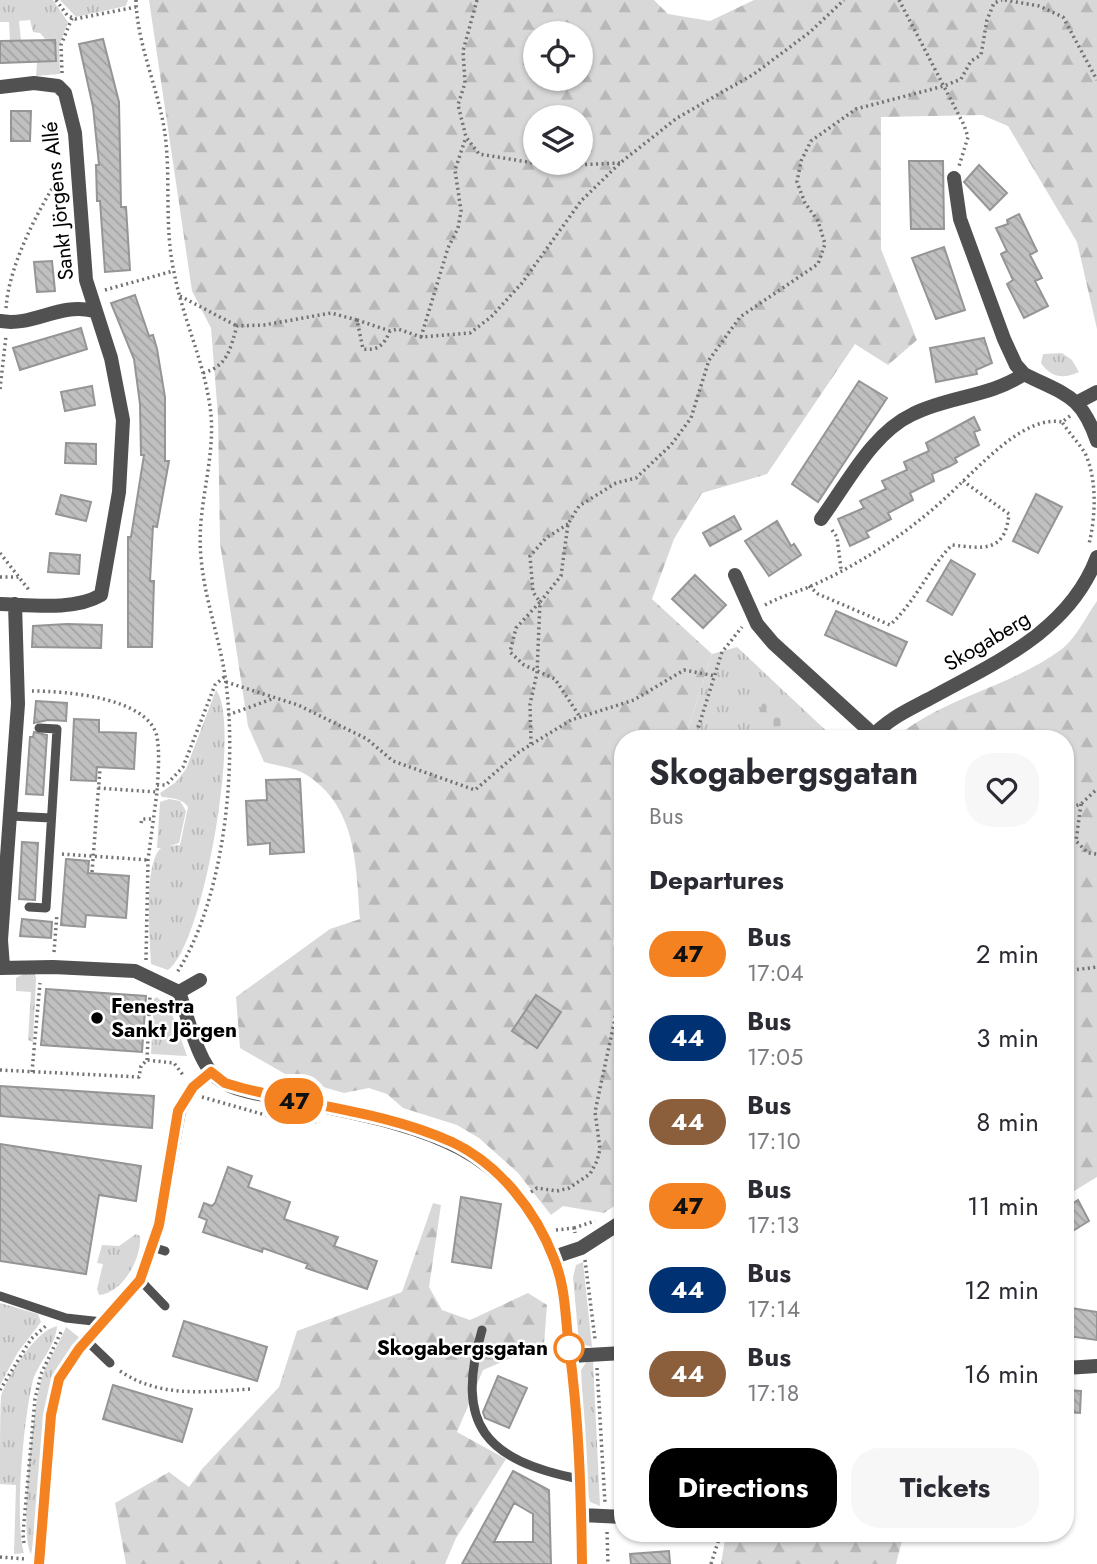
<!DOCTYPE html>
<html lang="en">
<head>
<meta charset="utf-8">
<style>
  body { margin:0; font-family:Jost,sans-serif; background:#f7f7f7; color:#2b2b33; height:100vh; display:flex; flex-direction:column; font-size:26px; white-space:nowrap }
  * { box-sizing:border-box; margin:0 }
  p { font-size:23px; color:#7c7c81 }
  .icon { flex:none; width:38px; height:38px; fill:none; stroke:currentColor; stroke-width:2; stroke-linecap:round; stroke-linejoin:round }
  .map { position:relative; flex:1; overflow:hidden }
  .drawer { position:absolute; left:614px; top:730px; width:460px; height:812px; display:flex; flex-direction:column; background:#fff; border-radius:28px; box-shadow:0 2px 5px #0004 }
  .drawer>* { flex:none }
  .badge { padding:0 14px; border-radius:23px; font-size:24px; line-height:46px }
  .fabs { position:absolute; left:523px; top:21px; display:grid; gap:14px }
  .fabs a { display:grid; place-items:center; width:70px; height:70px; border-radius:50%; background:#fff; box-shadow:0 2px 5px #0004; font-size:35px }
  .map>.badge { position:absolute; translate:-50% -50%; box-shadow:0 0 0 4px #fff }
  h2 { padding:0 35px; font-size:26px; line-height:63px }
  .round { display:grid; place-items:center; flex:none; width:74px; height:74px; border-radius:28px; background:#f7f7f7 }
  .head { display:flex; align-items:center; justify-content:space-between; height:119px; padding:0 35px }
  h1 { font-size:33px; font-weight:700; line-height:52px }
  .cta { display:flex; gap:14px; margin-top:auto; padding:14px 35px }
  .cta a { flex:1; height:80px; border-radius:28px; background:#000; color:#fff; font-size:28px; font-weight:700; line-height:80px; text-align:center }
  .cta a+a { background:#f7f7f7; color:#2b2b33 }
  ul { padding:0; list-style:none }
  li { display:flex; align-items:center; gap:21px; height:84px; padding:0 35px }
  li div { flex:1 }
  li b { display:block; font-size:26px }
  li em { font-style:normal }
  li .badge { min-width:77px; font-weight:700; text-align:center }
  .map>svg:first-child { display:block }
  .grass { fill:url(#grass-tufts) }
  .forest { fill:url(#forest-firs); fill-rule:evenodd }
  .cemetery { fill:url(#cemetery-stones) }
  .building { fill:url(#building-back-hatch); stroke:#959595; stroke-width:2; fill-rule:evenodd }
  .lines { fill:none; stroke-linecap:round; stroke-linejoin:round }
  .path { stroke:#737373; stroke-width:3.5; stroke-dasharray:2 3.5; stroke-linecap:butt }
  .lane { stroke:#515151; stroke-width:9 }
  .street { stroke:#515151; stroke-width:14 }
  .line-casing { stroke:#fff; stroke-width:16 }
  .line { stroke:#f58220; stroke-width:10 }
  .poi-dot { fill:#000; stroke:#fff; stroke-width:2.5 }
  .stop-dot { fill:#fff; stroke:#f58220; stroke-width:3.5 }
  .labels { text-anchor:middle; stroke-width:5; stroke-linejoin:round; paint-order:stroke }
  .street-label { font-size:21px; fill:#000; stroke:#fff }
  .poi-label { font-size:21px; font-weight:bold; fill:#000; stroke:#fff; text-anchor:start }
  .stop-label { font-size:21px; font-weight:bold; fill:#000; stroke:#fff; text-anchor:end }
</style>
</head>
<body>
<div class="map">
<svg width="1097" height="1564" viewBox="0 0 1097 1564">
  <defs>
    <pattern id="grass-tufts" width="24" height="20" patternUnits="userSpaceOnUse" patternTransform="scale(1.75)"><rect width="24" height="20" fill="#d8d8d8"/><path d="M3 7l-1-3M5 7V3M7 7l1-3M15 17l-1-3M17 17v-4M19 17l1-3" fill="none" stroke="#b8b8b8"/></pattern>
    <pattern id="forest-firs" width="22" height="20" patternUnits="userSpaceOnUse" patternTransform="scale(1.75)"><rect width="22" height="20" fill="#d8d8d8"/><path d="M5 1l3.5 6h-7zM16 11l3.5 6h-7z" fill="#b8b8b8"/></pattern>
    <pattern id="cemetery-stones" width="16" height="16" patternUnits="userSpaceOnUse" patternTransform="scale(1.75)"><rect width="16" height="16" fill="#d8d8d8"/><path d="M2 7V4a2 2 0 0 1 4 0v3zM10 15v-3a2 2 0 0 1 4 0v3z" fill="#b8b8b8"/></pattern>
    <pattern id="building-back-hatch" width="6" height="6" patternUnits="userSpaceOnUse" patternTransform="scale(1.75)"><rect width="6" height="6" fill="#c0c0c0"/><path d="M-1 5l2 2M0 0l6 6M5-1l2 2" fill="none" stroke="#a3a3a3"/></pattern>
  </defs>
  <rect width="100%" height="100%" fill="#fff"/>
  <path class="grass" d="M0 0H53L68 22 59 46 60 74 36 76 37 62 56 61 55 40H46L40 33 33 32 30 20 19 21 21 41H10L9 22H0Z
    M60 0H128L126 6 76 17Z
    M1062 353 1072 360 1079 372C1064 379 1051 378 1041 363L1043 354Z
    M737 647 834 738H685L712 654Z
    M216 690C242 721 204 945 168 970L151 964C150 939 143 864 161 848H157L160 802 169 799 180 801 186 811 179 843 170 846 180 845 188 807C182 798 171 798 162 797L160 793 176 782 186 769Z
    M23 974H35L36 978 33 1042 28 1040 31 992 16 991V978Z
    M157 997 171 1011 187 1056 151 1054 154 999Z
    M136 1234 140 1236C142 1258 123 1293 99 1295L97 1289 103 1264 97 1263 102 1245 119 1246Z
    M583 1262 592 1347 579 1343 573 1277 576 1265Z
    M0 1303 38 1314 41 1322 18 1352 0 1385Z
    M57 1326C56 1345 39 1362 33 1380 24 1416 14 1520 24 1553L14 1554 16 1485 0 1484C0 1464 0 1412 1 1396 8 1375 35 1331 57 1326Z
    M66 1327 80 1338 53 1375 47 1399 37 1528 31 1554C19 1536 33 1407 41 1381 46 1362 59 1345 66 1327Z
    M587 1361H593L600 1506 590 1502 587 1490 581 1370Z"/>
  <path class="forest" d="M149 0H654L668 14 710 21 754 0H1097V329L1077 242 1008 126 982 115 881 117V249L917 340 888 365 855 344 767 474 702 493 674 539 652 599 712 654 685 738H623V900L617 913 613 944 623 975V997L612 1021 623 1078V1200L604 1213 563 1206 551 1215 518 1173 479 1138 457 1125 403 1108 387 1094 369 1088 344 1093 292 1078 240 1048 236 997 330 929 360 919C356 865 357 806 305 774 294 767 277 766 264 762L248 726 220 543 218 416 211 328 192 291ZM536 33H581V79H536ZM536 117H581V163H536Z
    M1097 601V1177L1066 1196V738H895C944 697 1011 687 1062 649 1076 638 1087 615 1097 601Z
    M433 1203 441 1205 429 1287 442 1310 470 1320 528 1293 547 1305 544 1344 483 1370 457 1432 506 1459 456 1538 445 1564H126L115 1503 169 1472 189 1487 202 1469 279 1387 297 1331 402 1292Z
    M726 1533H904L896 1564H721Z"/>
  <path class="cemetery" d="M764 699 799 730 792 738H771L753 729Z"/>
  <path class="building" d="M103 39 119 102 121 207H126L130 270 105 272 100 201H97L96 165H99L93 107 79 44Z
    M55 40 56 61 0 63V41Z
    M11 111H31L30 141H11Z
    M909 161H943L944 229H911Z
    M979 165 1007 193 990 210 964 182Z
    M1019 214 1037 251 1030 255 1042 278 1035 281 1048 306 1024 318 1007 284 1013 280 1001 254 1007 251 996 228 1008 224 1007 220Z
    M944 247 965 310 936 319 912 258Z
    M52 261 55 291 37 292 34 262Z
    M135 295 149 336 153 335 157 349 165 397V461H169L157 527 153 526 150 581H154L152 647H128V537H131L144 455H141L140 404 134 359 111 303Z
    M81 328 87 349 20 370 13 348Z
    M984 338 992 363 976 370 977 374 936 382 930 348Z
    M859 381 887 398 818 502 792 484Z
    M92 386 95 405 65 411 61 392Z
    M974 417 980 430 974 432 979 445 955 458 957 462 950 466 932 474 934 481 910 493 913 500 888 513 891 519 866 532 869 537 850 546 838 519 864 508 860 501 886 489 882 481 907 470 904 462 929 451 926 443Z
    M66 443 96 444V464L65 463Z
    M1036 494 1062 507 1038 553 1013 541Z
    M61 495 91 502 86 521 56 514Z
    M734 516 741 529 710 546 703 533Z
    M777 521 791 546 794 544 801 555 769 576 745 541Z
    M50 553 80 555 79 574 48 572Z
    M951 560 975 574 952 615 927 601Z
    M695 575 726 605 703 628 672 599Z
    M836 611 907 642 896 666 825 635Z
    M67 624 102 625 101 648 32 647 33 626Z
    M36 701 67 703 66 721 48 720 34 723Z
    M74 719 99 720V732L136 733 134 769 97 767 96 781 71 780Z
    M34 732 47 735 43 795 26 794 30 737H33Z
    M300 779 304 852 270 854V843L248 845 246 801 267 800 266 780Z
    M22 842 38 843 35 900 19 899Z
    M66 859 89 861 88 873 129 876 126 918 86 915 85 927 61 925Z
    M22 919 52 922 51 938 20 936Z
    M46 989 146 996 142 1052 41 1045Z
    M536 995 561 1012 537 1048 512 1031Z
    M0 1086 154 1096 152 1128 0 1116Z
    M0 1144 141 1166 136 1201 99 1195 86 1274 0 1261Z
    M228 1167 252 1176 248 1187 290 1202 284 1219 338 1237 334 1246 377 1261 367 1289 306 1268 308 1264 263 1248 262 1252 203 1232 207 1220 199 1217 204 1203 212 1206 215 1203Z
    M461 1197 501 1204 491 1268 452 1262Z
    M1078 1200 1089 1221 1066 1235V1208Z
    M1071 1308 1097 1312V1340L1068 1336Z
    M184 1321 267 1347 257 1381 173 1356Z
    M498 1376 527 1388 509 1428 485 1418 483 1412Z
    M113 1385 192 1409 182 1442 103 1419Z
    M1066 1390 1081 1391 1080 1413 1066 1412Z
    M513 1471 549 1490 551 1564H462ZM514 1503 533 1514V1542H494Z
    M669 1551 670 1564H631L630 1554Z"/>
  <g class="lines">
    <path class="path" d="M56 0 67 15 75 19 136 7
      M136 0C137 45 159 90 165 134 171 180 164 227 174 272 183 320 206 365 211 415 215 463 196 509 201 557 204 597 219 636 225 676 238 763 225 900 176 974
      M477 0 463 51 465 83 458 105 466 137 479 154 552 166 620 163
      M899 0 964 125 968 137 959 166
      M1005 0 1039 6 1063 17 1097 80
      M62 73 61 45 72 18
      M105 290 173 271
      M180 296 237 326
      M6 308C9 264 39 208 63 171
      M357 320 390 331
      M421 337 448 248 458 228 461 211 455 170 466 137
      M203 373C228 366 230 349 237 326L264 325 331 313 357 320 363 349C378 351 384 345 390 331L398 329 421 337 470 333 491 317 522 283 581 201 620 163 677 118 754 74 810 32 844 0
      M0 389 6 336
      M1070 416 1062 422C1069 433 1078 442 1085 453 1097 479 1096 515 1089 544
      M568 524 546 538 530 556 533 592 540 602 516 628 510 652 524 665 555 679 580 717
      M832 530 837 537 841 569
      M0 553 29 590
      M0 577H19
      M809 586 818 594 890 625C917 600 928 569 952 545 982 548 1005 554 1009 514L963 481
      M765 605C783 595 802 591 820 582 871 558 920 524 960 484 984 462 1026 415 1062 422
      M226 682 298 705 367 739 393 761 475 790 519 752 571 720 634 700 684 670 715 676
      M32 691C64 691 149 697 157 737 160 754 158 775 157 792L98 788
      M228 715 272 699
      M695 738 722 652 742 627
      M531 744 530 704 537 673 540 602 561 576 568 524 579 506 616 483 636 478 671 445 691 418 709 360 740 317 818 264 825 244 818 221 805 203 797 182 801 161 811 141 856 109 944 86 961 79 971 61 981 55 987 20 994 3 1002 0
      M157 785H166L183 767 215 685 224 677
      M1081 804 1076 841 1088 853 1097 854
      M1066 809 1081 804 1097 789
      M141 823 142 819H154
      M62 854 148 860
      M92 872 100 769
      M623 905 616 927 623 947
      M54 952 57 914
      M146 960 148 860 157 792
      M1066 971 1097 967
      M147 1060 150 995
      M0 1070 139 1077 141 1066 147 1060 174 1063 183 1075
      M32 1072 40 983
      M202 1097 276 1118 320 1122
      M531 1192 537 1188 557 1191 569 1188 590 1174 597 1161 600 1149 595 1112 623 981
      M574 1228 595 1221
      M556 1230 574 1228 575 1233
      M585 1260 595 1339
      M597 1368 605 1503
      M120 1371C160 1398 204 1392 250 1389
      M0 1390 31 1339 48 1324
      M607 1532 608 1564
      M24 1543 23 1534 35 1399 41 1374 62 1330
      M0 1557 26 1559
      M711 1564 718 1542 717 1533"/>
    <path class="lane" d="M11 816 51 818
      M29 907 46 908 57 729 39 728
      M152 1247 165 1251
      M140 1280 165 1306
      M0 1296 66 1318 102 1322
      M482 1330C454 1426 486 1460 579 1479
      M86 1340 110 1363
      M42 1531 54 1397 59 1379 79 1349"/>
    <path class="street" d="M0 87 34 83 58 86 65 93 75 133 86 280 111 358 123 420 119 492 101 595C74 611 31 605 0 604
      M0 321C34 327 59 302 94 311
      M1024 374C1065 395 1081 394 1097 441
      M1078 402 1097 392
      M821 519C847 484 872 433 913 414 949 396 990 397 1024 374L1016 365 1004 339 960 219 954 178
      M735 575 757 624 773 643 874 735
      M871 738C886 720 908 710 929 699 994 663 1069 632 1097 557
      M3 967 1 940 18 704 15 604
      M0 968 53 967 135 971 179 992C187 1014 198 1064 217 1078 235 1093 271 1096 293 1100 406 1125 507 1135 554 1259 566 1288 565 1317 569 1347 579 1419 581 1492 582 1564
      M179 992 200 980
      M554 1257 581 1248 623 1221
      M79 1349 140 1280 159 1225 179 1111 193 1087 211 1072
      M571 1356 623 1353
      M1066 1368 1097 1366
      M582 1515 623 1517
      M39 1564 42 1531"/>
  </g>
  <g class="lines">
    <g class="line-casing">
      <path id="line" d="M39 1564 51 1415 59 1379 79 1349 140 1280 159 1225 178 1111 193 1087 211 1072 225 1083 242 1088C311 1106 386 1112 452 1142 499 1164 536 1211 554 1259 566 1288 565 1317 569 1347 579 1419 581 1492 582 1564"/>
    </g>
    <use href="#line" class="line"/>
  </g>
  <circle class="poi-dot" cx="97" cy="1018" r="7"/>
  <circle class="stop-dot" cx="569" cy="1348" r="14"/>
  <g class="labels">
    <g class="street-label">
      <text transform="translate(58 201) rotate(-96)" y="7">Sankt Jörgens Allé</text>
      <text transform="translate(987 641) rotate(-31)" y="7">Skogaberg</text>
    </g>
    <g class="poi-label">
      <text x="111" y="1013">Fenestra<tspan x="111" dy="24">Sankt Jörgen</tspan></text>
    </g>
    <g class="stop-label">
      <text x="548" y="1355">Skogabergsgatan</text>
    </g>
  </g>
</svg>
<div class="fabs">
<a><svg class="icon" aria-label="locate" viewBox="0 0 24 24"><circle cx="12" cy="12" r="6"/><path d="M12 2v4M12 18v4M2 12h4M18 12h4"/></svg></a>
<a><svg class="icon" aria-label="layers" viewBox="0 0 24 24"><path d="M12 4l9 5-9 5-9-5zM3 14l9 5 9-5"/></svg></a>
</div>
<b class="badge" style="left:294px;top:1101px;background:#f58220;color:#111">47</b>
<section class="drawer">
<div class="head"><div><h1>Skogabergsgatan</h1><p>Bus</p></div><a class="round"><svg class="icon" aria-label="heart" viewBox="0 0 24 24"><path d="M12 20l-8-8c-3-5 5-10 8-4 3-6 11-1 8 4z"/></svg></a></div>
<h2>Departures</h2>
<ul>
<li><span class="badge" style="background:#f58220;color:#111">47</span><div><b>Bus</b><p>17:04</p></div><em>2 min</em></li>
<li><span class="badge" style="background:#003273;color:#fff">44</span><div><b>Bus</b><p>17:05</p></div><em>3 min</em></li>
<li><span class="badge" style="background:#8b5e3c;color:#fff">44</span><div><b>Bus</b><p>17:10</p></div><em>8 min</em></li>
<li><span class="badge" style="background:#f58220;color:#111">47</span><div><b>Bus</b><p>17:13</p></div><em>11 min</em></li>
<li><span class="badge" style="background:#003273;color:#fff">44</span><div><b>Bus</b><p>17:14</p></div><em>12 min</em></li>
<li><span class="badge" style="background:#8b5e3c;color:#fff">44</span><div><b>Bus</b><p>17:18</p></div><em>16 min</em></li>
</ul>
<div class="cta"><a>Directions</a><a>Tickets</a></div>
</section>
</div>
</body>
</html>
